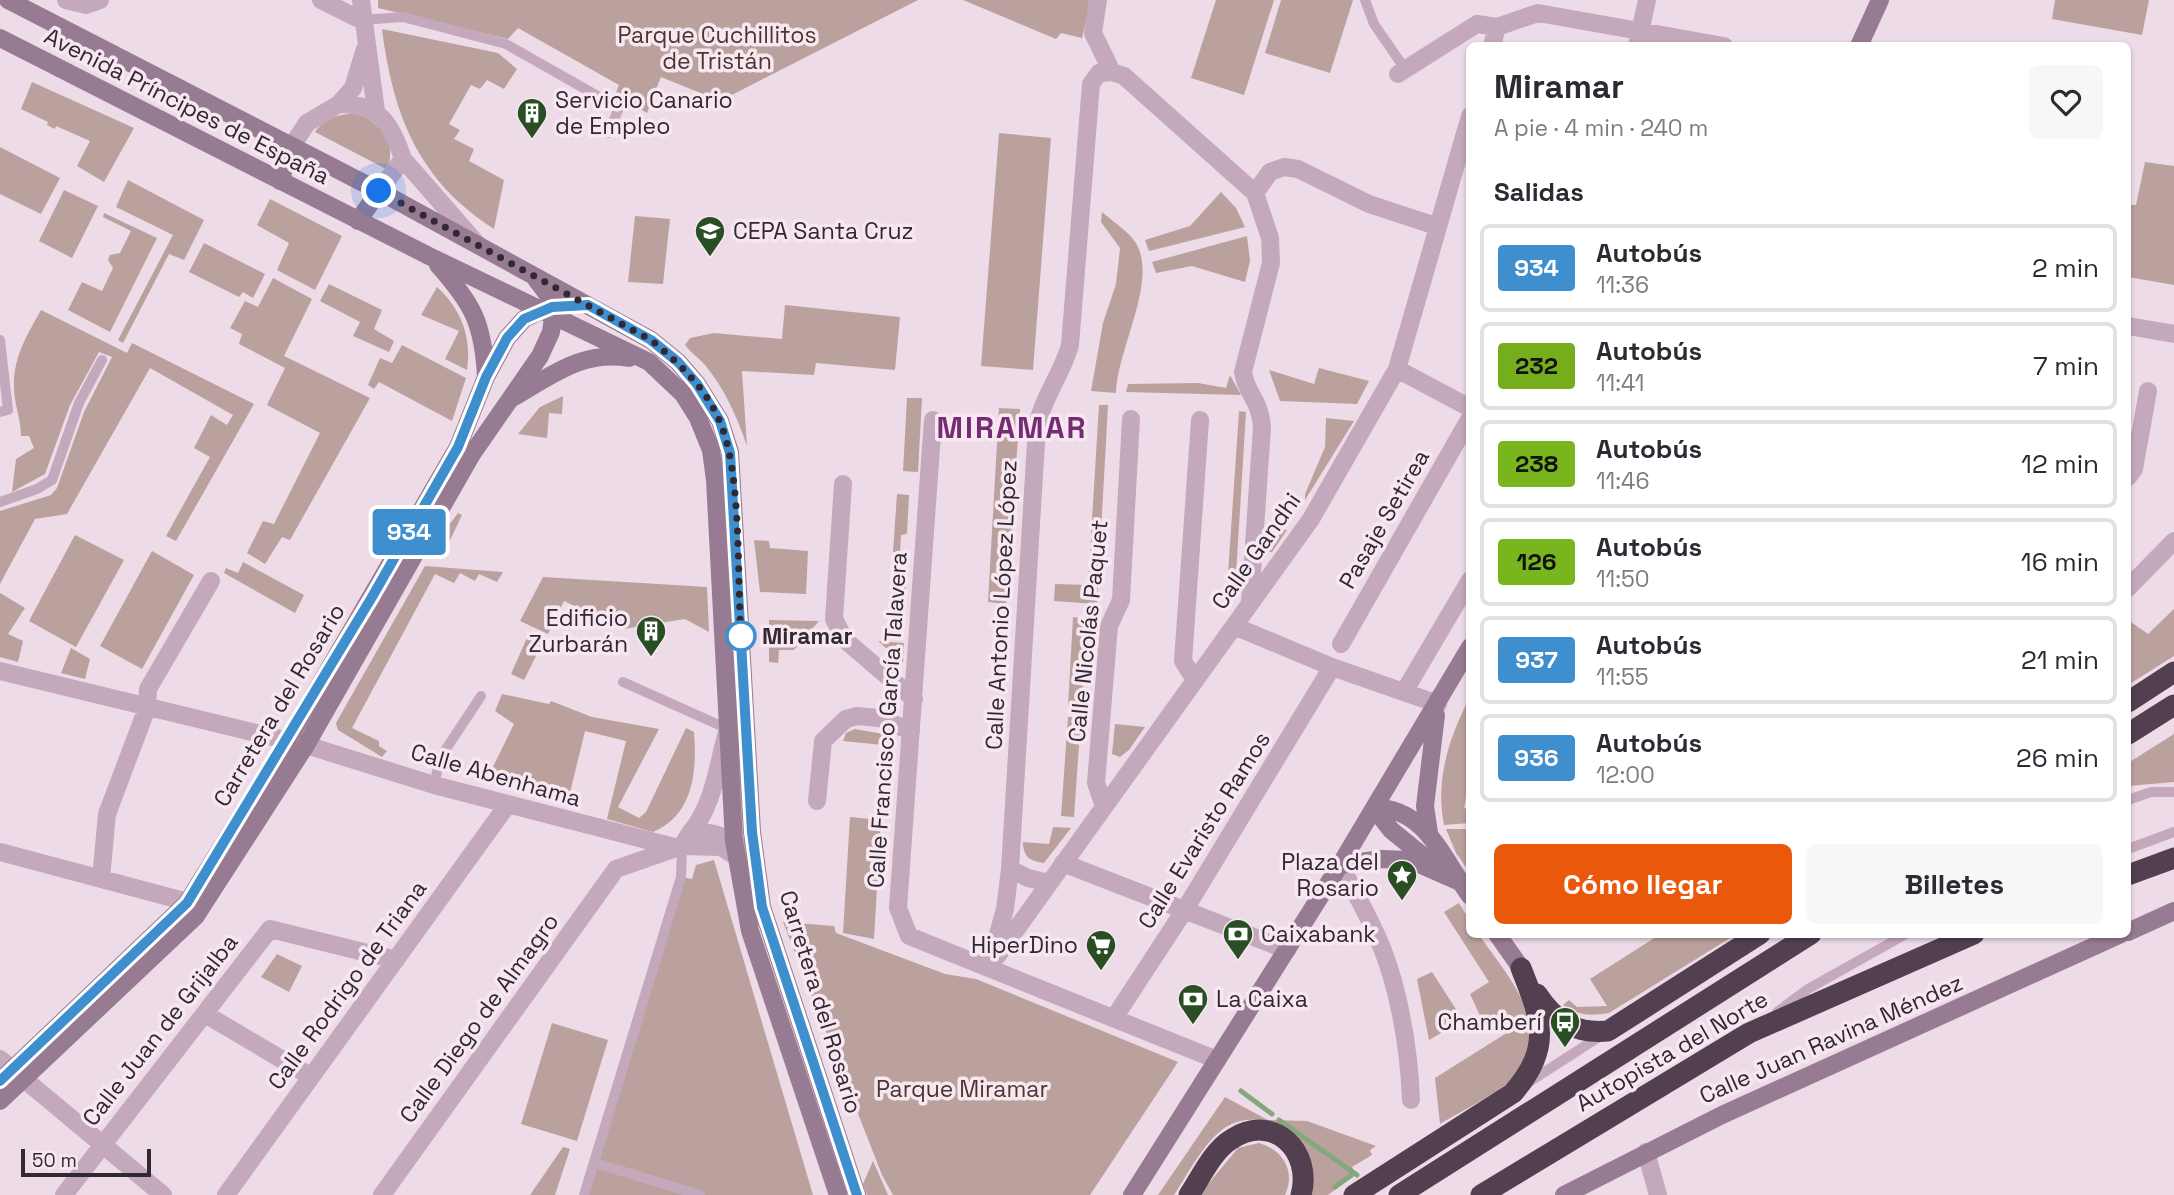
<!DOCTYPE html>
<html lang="es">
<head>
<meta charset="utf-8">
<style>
  body { margin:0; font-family:"Space Grotesk",sans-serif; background:#f7f7f7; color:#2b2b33; height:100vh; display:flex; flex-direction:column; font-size:26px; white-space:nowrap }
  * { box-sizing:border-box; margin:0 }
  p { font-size:23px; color:#7c7c81 }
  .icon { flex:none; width:38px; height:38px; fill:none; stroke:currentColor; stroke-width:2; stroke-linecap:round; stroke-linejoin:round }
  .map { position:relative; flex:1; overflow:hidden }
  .side { position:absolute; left:1466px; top:42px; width:665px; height:896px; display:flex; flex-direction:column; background:#fff; border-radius:10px; box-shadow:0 2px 5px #0004 }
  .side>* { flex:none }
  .badge { padding:0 14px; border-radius:5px; font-size:24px; line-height:46px }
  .scale { position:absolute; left:21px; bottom:18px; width:130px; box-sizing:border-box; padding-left:7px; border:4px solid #322831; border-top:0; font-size:19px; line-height:24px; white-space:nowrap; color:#322831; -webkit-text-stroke:5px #f6e7f1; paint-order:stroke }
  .you { position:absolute; width:35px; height:35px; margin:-18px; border:5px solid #fff; border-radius:50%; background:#1a73e8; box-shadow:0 0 0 10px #1a73e833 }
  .map>.badge { position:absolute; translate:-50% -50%; box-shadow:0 0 0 4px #fff }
  h2 { padding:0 28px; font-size:26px; line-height:63px }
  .round { display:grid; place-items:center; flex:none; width:74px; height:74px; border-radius:10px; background:#f7f7f7 }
  .head { display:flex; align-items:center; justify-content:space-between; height:119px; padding:0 28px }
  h1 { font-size:33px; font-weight:800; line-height:52px }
  .primary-button { display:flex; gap:14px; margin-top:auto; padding:14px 28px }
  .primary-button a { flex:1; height:80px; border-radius:10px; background:#ea580c; color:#fff; font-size:28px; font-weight:800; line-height:80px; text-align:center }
  .primary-button a+a { background:#f7f7f7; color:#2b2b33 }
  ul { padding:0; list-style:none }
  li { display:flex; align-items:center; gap:21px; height:88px; margin:0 14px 10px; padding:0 14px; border:4px solid #e1e1e2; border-radius:10px }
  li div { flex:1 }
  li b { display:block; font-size:26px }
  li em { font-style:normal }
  li .badge { min-width:77px; font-weight:700; text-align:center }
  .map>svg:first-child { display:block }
  .green { fill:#bba19d }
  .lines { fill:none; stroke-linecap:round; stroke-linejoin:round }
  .stream { stroke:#85a77e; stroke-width:5 }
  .lane { stroke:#c4a9bd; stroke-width:10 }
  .street { stroke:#c4a9bd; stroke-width:18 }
  .secondary { stroke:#977b93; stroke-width:18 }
  .highway { stroke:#524050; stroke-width:21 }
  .line-casing { stroke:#fff; stroke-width:16 }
  .line { stroke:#3f8fcf; stroke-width:10 }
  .walk { stroke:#322831; stroke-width:7; stroke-dasharray:0 12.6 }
  .stop-dot { fill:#fff; stroke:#3f8fcf; stroke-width:3.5 }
  .labels { text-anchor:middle; stroke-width:7; stroke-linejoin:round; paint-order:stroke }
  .park-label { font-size:23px; fill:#4d342f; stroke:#f6e7f1 }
  .poi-label { font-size:23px; fill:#322831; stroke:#f6e7f1; text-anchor:start }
  .street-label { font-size:23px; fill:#322831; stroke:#f6e7f1 }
  .stop-label { font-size:23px; font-weight:bold; fill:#322831; stroke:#f6e7f1; text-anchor:start }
  .district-label { font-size:30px; font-weight:bold; letter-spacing:2px; fill:#762c74; stroke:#f6e7f1 }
</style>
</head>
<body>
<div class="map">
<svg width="2174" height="1195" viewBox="0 0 2174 1195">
  <rect width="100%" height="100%" fill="#eedbe8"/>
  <path class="green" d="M378 0H918L720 101 661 77 647 113 615 95 619 85 518 28 508 39 378 8Z
    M963 0H1091L1082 38 1061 33 1056 39Z
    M1216 0H1274L1244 95 1191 78Z
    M1281 0H1353L1330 73 1265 53Z
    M2055 0H2149L2142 35 2052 19Z
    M382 29 498 53 517 69 504 89 487 80 480 89 471 85 449 124 460 130 454 139 474 149 469 161 504 180 494 229C418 180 393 115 382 29Z
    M32 82 134 128 104 182 77 166 90 141 56 126 55 129 47 125 48 122 21 109Z
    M359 113C385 129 395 139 388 170L315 132C325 117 341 114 359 113Z
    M999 133 1051 138 1033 370 981 366Z
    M0 147 60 178 41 214 0 194Z
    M2145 162 2174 166V285L2128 277 2131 233 2128 231 2131 205H2136Z
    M128 180 204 220 184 260 169 254 123 343 118 340 173 235 116 207Z
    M64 190 98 206 72 258 39 241Z
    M1221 192 1236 208 1245 227 1149 251 1145 240 1190 226Z
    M270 199 342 236 315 290 277 270 289 243 257 225Z
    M1102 212C1112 221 1131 233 1137 245 1157 283 1117 350 1116 393L1091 391 1103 323 1116 284 1120 248 1101 222Z
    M104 213 157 238 110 332 68 310 82 282 102 291 113 268 108 260 110 255 120 253 131 231 103 217Z
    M635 216 670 219 663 284 628 282Z
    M1247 236 1250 261 1245 282 1192 266 1156 273 1152 262Z
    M204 243 265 274 253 298 243 292 239 297 189 272Z
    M273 278 312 299 284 356 370 398 290 540 282 537 265 564 247 553 263 521 274 524 320 433 267 405 285 368 239 344 242 334 230 328 245 301 258 307Z
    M329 284 382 310 374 329 394 341 389 352 353 336 360 322 320 301Z
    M437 287C461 309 472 337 467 370L445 359 459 331 421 315Z
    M785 305 900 317 895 370 816 363 814 375 742 371 747 446C737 417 725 389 705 365 699 358 691 353 685 345L690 338 714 333 782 339Z
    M41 310 127 353 132 343 254 404 176 541 166 536 210 457 194 448 211 415 227 425 233 415 150 368 67 514 35 519 0 584V511L51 495 57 488 84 412 112 357 99 352 70 405 45 474 12 492 16 459 34 448 29 436H21C21 419 14 404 14 387 13 358 27 335 41 310Z
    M402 345 466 378 452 421 379 382 374 389 368 385 380 358 392 363Z
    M1319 368 1369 381 1357 404 1280 401 1269 370 1314 384Z
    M1230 375 1241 395 1126 392 1128 384 1198 383 1226 388Z
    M563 396 562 414 549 413 547 438 518 434 540 407Z
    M907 398H922L918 472 903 471Z
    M1099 405H1108L1097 604 1054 601 1055 584 1088 585Z
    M999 408 1020 409 1006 604 988 602Z
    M1239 411 1246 412 1236 575 1228 574Z
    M1326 418 1354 421 1305 500V494L1325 447Z
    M897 494 909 495 907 534 901 535 900 553 893 552Z
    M458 513 462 515 442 557 432 556V548Z
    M1269 529 1287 530 1272 552H1269Z
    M75 535 124 560 76 647 29 621Z
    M754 540 769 541 770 548 808 551 806 594 760 592Z
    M152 551 194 575 142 669 100 646Z
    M243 562 304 595 295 613 224 573 226 568 238 573Z
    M900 562H907L904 630H895Z
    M425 566 503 572 497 582 479 574 475 581 460 573 454 583 435 574 352 728 379 741V746L387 751 382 757 338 730 336 723Z
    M543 577 707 587 709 632 685 619 623 629 564 601 548 634 520 621Z
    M0 593 25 608 8 634 23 641 18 662 0 657Z
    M2174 609V656L2128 685V620L2148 634Z
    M1073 617 1087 619 1082 705 1068 707Z
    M769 620 819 621 794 650H779L778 663 769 662Z
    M530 631 545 638 524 680 511 674Z
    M878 641 904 643 903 663Z
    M71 648 90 659 85 679 61 673Z
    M502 694 549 704 551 701 592 717 659 729 618 807 639 818 646 812 686 728 694 732C697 770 694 815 653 832L607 819 626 741 585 731 568 801 492 783 493 776 489 775 514 724 495 711Z
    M1470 697V775L1464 808 1470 810V823L1444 825C1435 780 1449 737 1470 697Z
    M1068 717H1081L1074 817 1061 816Z
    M1115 724 1145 727 1129 750 1120 757 1112 754Z
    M855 729 883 734V745L843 741 846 733Z
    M2174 734V782L2128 786V763Z
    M850 817 881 820 874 939 843 933Z
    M1053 827 1071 828 1044 863C1030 861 1023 857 1023 842L1049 844Z
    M1446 829H1470V873L1456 853Z
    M714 860 813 1195H584L681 877 692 879 696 865Z
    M1459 903 1470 921V934L1479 935C1506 974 1555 1026 1518 1074 1506 1089 1458 1113 1440 1124L1435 1078 1513 1029 1502 1012 1483 1022 1470 994 1489 982 1444 912Z
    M783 922 834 926 836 933 945 974 976 979 1178 1062 1090 1195H893L882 1175Z
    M1659 935H1735L1609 1013C1590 1016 1579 1016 1563 1005L1569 1000 1577 1007 1607 1006 1590 979Z
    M277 954 302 966 289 992 261 977Z
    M1432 972 1463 1020 1429 1040 1417 979Z
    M552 1023 608 1040 577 1141 521 1124Z
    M1225 1097 1268 1120 1307 1121 1376 1146 1370 1150 1372 1155 1352 1167 1356 1174 1328 1195H1309C1330 1147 1264 1099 1223 1129 1202 1145 1188 1174 1174 1195H1158Z
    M1259 1143C1283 1150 1296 1171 1285 1195H1199L1238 1148Z
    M563 1147 570 1149 555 1195H530Z
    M873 1161 888 1195H867L863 1184Z"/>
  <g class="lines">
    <path class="stream" d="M1241 1091 1272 1114
      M1279 1120 1357 1175
      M1335 1187 1353 1174"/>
    <path class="lane" d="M1365 0 1374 24 1405 69
      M362 20 403 17 506 44 619 108 608 133
      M0 340 8 410 0 412
      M0 502 37 489 52 480 79 403 102 360
      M623 682 728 729
      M434 785 440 758 481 696
      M2128 800 2151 792H2174
      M2128 849 2174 832
      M1777 1012 1808 989 1906 934
      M1529 1082 1602 1035
      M595 1163 700 1195
      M584 1195 681 877 682 846"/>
    <path class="street" d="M66 0 86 5 100 0
      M321 0 361 20
      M361 0 376 111
      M1098 0 1093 33 1112 72
      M1492 46 1497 27
      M1637 46 1647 0
      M1398 74 1477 24 1497 27 1538 13 1724 46
      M339 104C379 104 391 122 403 159L379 191
      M292 146 307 123 339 104 353 88 365 49
      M403 159 477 244
      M1255 193 1270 172 1284 167 1298 169 1369 204 1436 226
      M2128 326 2174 334
      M1397 369 1470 408
      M933 420 898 908 909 936 1217 1060
      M2128 477 2134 469 2148 391
      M843 484 834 619 845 640 914 699
      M2128 588 2174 541
      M1234 626 1332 667 1438 704
      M1341 644 1470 418
      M0 671 306 745 434 785 674 847
      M1195 680 1183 661 1200 420
      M1404 692 1470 580
      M817 801 823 741 846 719 857 716 879 718 911 731
      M1104 806 1096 783 1109 626 1121 600 1131 419
      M690 833C714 805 717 767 727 732
      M682 846 721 847 735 856
      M0 852 199 905
      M1063 863 1287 950
      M1340 865C1352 887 1365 909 1375 932 1398 980 1409 1047 1411 1100
      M1010 869 1028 878 1049 883
      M101 879 107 814 147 708 148 689 211 581
      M997 956 1311 519 1397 369 1470 116
      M989 967 1005 909 1010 869 1037 426C1043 397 1062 374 1070 345L1091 84 1099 73 1112 72 1124 76 1255 193 1270 238 1271 263 1243 372C1246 394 1260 399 1262 427L1250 602
      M205 1014 310 1076
      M1114 1018 1184 911 1332 667
      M0 1059 163 1195
      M1646 1152 1658 1195
      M64 1195 270 929 396 960
      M226 1195 508 804
      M382 1195 616 869 682 846 690 833C717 829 734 841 755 857"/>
    <path class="secondary" d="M8 0 379 191 651 340 678 362 697 384 720 421 730 452 752 832 762 907 857 1195
      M0 38 431 257 649 362 683 394 698 418 711 450 715 480 734 841 750 931 838 1195
      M1859 46 1880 0
      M280 181 292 146
      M358 221 379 191
      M438 265C473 304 483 323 486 376
      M514 397C552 375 583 350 629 358
      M1374 808C1426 807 1444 861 1470 896
      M1374 808 1391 830 1428 860
      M1429 833 1425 806 1436 715
      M1340 865 1381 859 1410 860 1460 882
      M2128 932 2174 911
      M1497 934 1521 968
      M0 1081 187 903 286 743 458 447 486 377 507 338 524 319 547 308
      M0 1101 196 916 203 905 306 745 472 454 540 356 551 332 553 318 548 295 536 279
      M1132 1195 1340 865 1470 647
      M1564 1195 1722 1115 2121 934"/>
    <path class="highway" d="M2128 702 2174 672
      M2128 734 2174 705
      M2128 875 2174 858
      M1537 994C1555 1021 1574 1034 1608 1031L1760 934
      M1189 1195C1201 1177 1213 1150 1232 1139 1273 1112 1313 1151 1301 1195
      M1354 1195 1513 1093C1553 1047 1541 1019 1521 968
      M1399 1195 1811 934
      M1481 1195 1749 1033 1974 934"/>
  </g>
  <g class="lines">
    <g class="line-casing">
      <path id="line" d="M0 1081 187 903 372 597 458 447 486 377 507 338 524 319 552 307 588 305 651 340 678 362 697 384 720 421 730 453 752 832 762 907 857 1195"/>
    </g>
    <use href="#line" class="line"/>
    <path class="walk" d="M379 191 651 340C679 363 706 388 720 422 742 474 737 577 741 636"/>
  </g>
  <defs>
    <g id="building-pin" transform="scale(1.575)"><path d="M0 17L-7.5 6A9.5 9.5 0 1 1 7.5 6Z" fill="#294e23" stroke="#f6e7f1"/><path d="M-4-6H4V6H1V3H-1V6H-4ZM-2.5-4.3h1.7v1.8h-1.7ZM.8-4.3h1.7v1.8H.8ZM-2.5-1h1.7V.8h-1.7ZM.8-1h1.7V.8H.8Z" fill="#fff"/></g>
    <g id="school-pin" transform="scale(1.575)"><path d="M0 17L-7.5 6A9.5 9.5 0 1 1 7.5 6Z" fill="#294e23" stroke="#f6e7f1"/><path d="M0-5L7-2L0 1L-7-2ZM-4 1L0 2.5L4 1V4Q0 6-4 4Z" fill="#fff"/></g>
    <g id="sight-pin" transform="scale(1.575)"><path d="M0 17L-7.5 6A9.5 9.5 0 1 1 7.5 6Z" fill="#294e23" stroke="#f6e7f1"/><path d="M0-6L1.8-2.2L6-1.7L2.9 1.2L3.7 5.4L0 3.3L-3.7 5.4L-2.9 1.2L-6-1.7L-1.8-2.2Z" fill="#fff"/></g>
    <g id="bank-pin" transform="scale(1.575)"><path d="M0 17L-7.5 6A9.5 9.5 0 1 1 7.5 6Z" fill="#294e23" stroke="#f6e7f1"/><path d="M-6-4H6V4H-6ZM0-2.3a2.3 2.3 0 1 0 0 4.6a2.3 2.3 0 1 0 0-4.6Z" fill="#fff"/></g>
    <g id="supermarket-pin" transform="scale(1.575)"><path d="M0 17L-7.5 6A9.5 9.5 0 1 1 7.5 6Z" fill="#294e23" stroke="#f6e7f1"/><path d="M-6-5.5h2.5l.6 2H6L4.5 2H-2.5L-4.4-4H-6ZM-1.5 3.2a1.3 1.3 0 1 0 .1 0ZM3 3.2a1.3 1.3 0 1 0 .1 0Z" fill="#fff"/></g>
    <g id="bus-pin" transform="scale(1.575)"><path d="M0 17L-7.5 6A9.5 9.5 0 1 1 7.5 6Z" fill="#294e23" stroke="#f6e7f1"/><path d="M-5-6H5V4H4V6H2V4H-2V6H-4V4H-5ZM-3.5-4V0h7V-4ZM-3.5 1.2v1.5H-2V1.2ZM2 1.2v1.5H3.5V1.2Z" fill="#fff"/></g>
  </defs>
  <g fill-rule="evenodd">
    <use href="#building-pin" x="532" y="113"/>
    <use href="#school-pin" x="710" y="231"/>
    <use href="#building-pin" x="651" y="631"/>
    <use href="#sight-pin" x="1402" y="875"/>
    <use href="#bank-pin" x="1238" y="934"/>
    <use href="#supermarket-pin" x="1101" y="945"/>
    <use href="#bank-pin" x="1193" y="999"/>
    <use href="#bus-pin" x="1565" y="1022"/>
  </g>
  <circle class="stop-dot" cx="741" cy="636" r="14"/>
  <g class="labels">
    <g class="park-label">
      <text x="717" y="43">Parque Cuchillitos<tspan x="717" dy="26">de Tristán</tspan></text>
      <text x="962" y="1097">Parque Miramar</text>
    </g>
    <g class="poi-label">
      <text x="555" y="108">Servicio Canario<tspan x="555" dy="26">de Empleo</tspan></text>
      <text x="733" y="239">CEPA Santa Cruz</text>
      <text x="628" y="626" text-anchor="end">Edificio<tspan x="628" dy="26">Zurbarán</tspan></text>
      <text x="1379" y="870" text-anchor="end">Plaza del<tspan x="1379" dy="26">Rosario</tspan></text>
      <text x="1261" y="942">Caixabank</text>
      <text x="1078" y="953" text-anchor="end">HiperDino</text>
      <text x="1216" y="1007">La Caixa</text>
      <text x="1542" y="1030" text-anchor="end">Chamberí</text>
    </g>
    <g class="street-label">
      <text transform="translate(187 106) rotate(27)" y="8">Avenida Príncipes de España</text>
      <text transform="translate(1384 519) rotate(-60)" y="8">Pasaje Setirea</text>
      <text transform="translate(1256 551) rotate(-55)" y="8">Calle Gandhi</text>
      <text transform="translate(1001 605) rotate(-87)" y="8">Calle Antonio López López</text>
      <text transform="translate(1088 631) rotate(-84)" y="8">Calle Nicolás Paquet</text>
      <text transform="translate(279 705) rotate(-59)" y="8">Carretera del Rosario</text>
      <text transform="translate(887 720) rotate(-86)" y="8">Calle Francisco García Talavera</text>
      <text transform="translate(496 775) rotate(16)" y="8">Calle Abenhama</text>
      <text transform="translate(1204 830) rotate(-58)" y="8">Calle Evaristo Ramos</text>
      <text transform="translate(347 985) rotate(-54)" y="8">Calle Rodrigo de Triana</text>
      <text transform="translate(821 1002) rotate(73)" y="8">Carretera del Rosario</text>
      <text transform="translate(479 1018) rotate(-54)" y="8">Calle Diego de Almagro</text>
      <text transform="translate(160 1030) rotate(-52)" y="8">Calle Juan de Grijalba</text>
      <text transform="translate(1831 1039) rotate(-24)" y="8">Calle Juan Ravina Méndez</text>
      <text transform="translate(1672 1051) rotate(-30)" y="8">Autopista del Norte</text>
    </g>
    <g class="stop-label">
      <text x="762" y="644">Miramar</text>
    </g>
    <g class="district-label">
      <text x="1012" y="438">MIRAMAR</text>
    </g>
  </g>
</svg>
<div class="scale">50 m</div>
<div class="you" style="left:379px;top:191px"></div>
<b class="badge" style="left:409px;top:532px;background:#3f8fcf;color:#fff">934</b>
<section class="side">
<div class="head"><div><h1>Miramar</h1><p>A pie · 4 min · 240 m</p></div><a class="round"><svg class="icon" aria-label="heart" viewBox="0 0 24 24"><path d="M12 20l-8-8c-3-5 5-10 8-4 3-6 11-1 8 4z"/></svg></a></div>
<h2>Salidas</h2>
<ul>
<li><span class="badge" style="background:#3f8fcf;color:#fff">934</span><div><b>Autobús</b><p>11:36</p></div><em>2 min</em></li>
<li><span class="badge" style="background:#75ad1c;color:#111">232</span><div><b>Autobús</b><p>11:41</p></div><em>7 min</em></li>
<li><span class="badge" style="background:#79b51d;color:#111">238</span><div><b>Autobús</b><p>11:46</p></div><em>12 min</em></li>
<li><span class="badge" style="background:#79b51d;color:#111">126</span><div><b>Autobús</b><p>11:50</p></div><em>16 min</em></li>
<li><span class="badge" style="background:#3f8fcf;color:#fff">937</span><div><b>Autobús</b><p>11:55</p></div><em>21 min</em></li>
<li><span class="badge" style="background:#3f8fcf;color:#fff">936</span><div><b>Autobús</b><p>12:00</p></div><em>26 min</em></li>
</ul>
<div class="primary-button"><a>Cómo llegar</a><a>Billetes</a></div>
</section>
</div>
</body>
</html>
